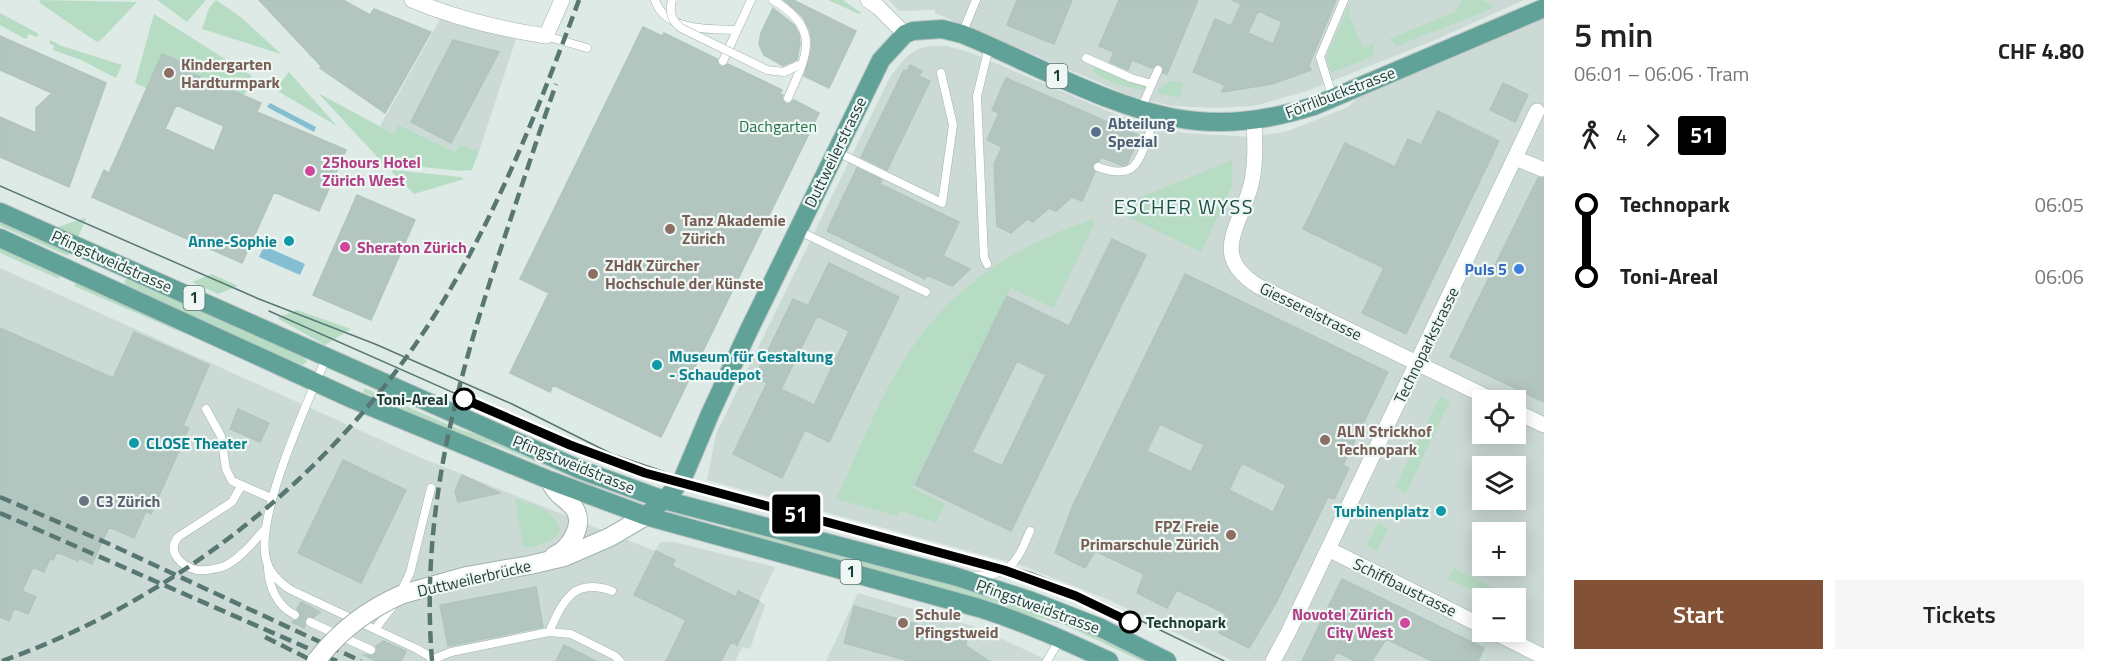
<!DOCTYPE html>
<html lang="en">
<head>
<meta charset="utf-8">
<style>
  body { margin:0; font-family:"Titillium Web",sans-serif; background:#f6f6f6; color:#222; height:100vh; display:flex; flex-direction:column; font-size:22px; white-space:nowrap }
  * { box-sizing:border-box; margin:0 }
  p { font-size:20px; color:#767676 }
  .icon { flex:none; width:33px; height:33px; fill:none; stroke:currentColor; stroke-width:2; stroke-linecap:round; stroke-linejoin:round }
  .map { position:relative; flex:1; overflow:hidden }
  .panel { display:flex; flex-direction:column; background:#fff; width:570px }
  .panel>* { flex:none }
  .badge { padding:0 12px; border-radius:4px; font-size:21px; line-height:39px }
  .buttons { position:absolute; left:1472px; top:390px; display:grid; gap:12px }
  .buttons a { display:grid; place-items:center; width:54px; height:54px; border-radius:0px; background:#fff; box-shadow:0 3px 15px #0003; font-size:30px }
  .map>.badge { position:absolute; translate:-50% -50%; box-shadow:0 0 0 3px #fff }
  .legs { display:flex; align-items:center; gap:9px; height:66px; padding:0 30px; font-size:20px }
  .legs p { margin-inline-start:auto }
  .head { display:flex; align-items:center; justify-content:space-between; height:102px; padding:0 30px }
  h1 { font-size:33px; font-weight:600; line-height:45px }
  .button { display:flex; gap:12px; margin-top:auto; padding:12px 30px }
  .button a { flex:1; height:69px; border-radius:0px; background:#825136; color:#fff; font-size:24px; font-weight:600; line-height:69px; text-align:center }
  .button a+a { background:#f6f6f6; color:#222 }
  ul { padding:0 30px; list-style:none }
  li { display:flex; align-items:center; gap:21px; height:72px; font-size:22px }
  li i { display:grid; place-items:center; width:9px; height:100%; margin:0 8px; background:currentColor }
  li i::after { content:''; width:15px; height:15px; margin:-8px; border:4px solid; border-radius:50%; background:#fff }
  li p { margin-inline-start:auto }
  li:first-child i { background:linear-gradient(#0000 50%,currentColor 0) }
  li:last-child i { background:linear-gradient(currentColor 50%,#0000 0) }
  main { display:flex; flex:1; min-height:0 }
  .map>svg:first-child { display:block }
  .built { fill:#ccdad5; fill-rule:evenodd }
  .green { fill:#b6ddc4 }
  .water { fill:#83bed2 }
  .building { fill:#b3c5bf; stroke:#b0c4be; stroke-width:1.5; fill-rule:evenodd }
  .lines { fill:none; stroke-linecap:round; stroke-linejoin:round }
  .service-casing { stroke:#a1b2ae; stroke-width:9 }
  .minor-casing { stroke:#a1b2ae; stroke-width:16 }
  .tertiary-casing { stroke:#a1b2ae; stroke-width:20 }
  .primary-casing { stroke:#bcc4c3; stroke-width:20 }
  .service { stroke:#fff; stroke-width:8 }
  .minor { stroke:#fff; stroke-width:15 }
  .tertiary { stroke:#fff; stroke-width:18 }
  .primary { stroke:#61a298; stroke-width:18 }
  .tram { stroke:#597772; stroke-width:1.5 }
  .rail { stroke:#597772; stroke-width:4.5; stroke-dasharray:12 6; stroke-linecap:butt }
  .service-bridge-casing { stroke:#a1b2ae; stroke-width:9; stroke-linecap:butt }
  .tertiary-bridge-casing { stroke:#a1b2ae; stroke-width:20; stroke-linecap:butt }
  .service-bridge { stroke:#fff; stroke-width:8 }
  .tertiary-bridge { stroke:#fff; stroke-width:18 }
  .line-1-casing { stroke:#fff; stroke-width:14 }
  .line-1 { stroke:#000; stroke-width:9 }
  .education-dot { fill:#8d6e63; stroke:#eef7f4; stroke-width:2 }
  .service-dot { fill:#5c6f8a; stroke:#eef7f4; stroke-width:2 }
  .hotel-dot { fill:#d1479c; stroke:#eef7f4; stroke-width:2 }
  .culture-dot { fill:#0f9aa8; stroke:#eef7f4; stroke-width:2 }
  .shop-dot { fill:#3f7fe0; stroke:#eef7f4; stroke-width:2 }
  .stop-1-dot { fill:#fff; stroke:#000; stroke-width:3 }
  .worship-dot { fill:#6b7280; stroke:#eef7f4; stroke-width:2 }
  .labels { text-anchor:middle; stroke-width:4.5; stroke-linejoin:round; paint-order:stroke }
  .shield { fill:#eef7f4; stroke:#5d736f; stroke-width:1.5 }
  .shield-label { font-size:15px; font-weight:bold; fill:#1f3b36 }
  .education-label { font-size:16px; font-weight:bold; fill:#785e54; stroke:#eef7f4; text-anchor:start }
  .street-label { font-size:16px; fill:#1f3b36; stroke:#eef7f4 }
  .service-label { font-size:16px; font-weight:bold; fill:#4e5e75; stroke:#eef7f4; text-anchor:start }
  .park-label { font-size:16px; fill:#28734d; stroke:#eef7f4 }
  .hotel-label { font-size:16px; font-weight:bold; fill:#b23c85; stroke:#eef7f4; text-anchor:start }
  .culture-label { font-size:16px; font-weight:bold; fill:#0d838f; stroke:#eef7f4; text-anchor:end }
  .shop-label { font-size:16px; font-weight:bold; fill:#366cbe; stroke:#eef7f4; text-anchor:end }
  .stop-label { font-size:16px; font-weight:bold; fill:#1f3b36; stroke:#eef7f4; text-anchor:end }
  .worship-label { font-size:16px; font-weight:bold; fill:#5b616d; stroke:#eef7f4; text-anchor:start }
  .quarter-label { font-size:20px; letter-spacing:1.5px; fill:#1a4d46; stroke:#eef7f4 }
</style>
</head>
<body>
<main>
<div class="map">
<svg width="1544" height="661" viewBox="0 0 1544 661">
  <rect width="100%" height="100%" fill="#deeae6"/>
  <path class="built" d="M889 0H1524L1435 40 1307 91 1254 106 1214 108 1172 106 1131 96 935 13V10L899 11Z
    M441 18 516 39 479 151 460 145 455 152 399 124 394 134 380 126Z
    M1544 18V661H1233L1109 600 1020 565 707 480 716 434 890 77 907 56 918 49 930 46H947L972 53 1117 115 1144 123 1184 133 1252 137 1288 131 1348 107 1361 95ZM1482 400H1515V434H1482ZM1482 466H1515V500H1482ZM1482 532H1515V566H1482ZM1482 598H1515V632H1482Z
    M0 268 419 457 655 551 660 542H674L775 567 759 601 765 605 750 649 742 647 735 661H0Z
    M858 593 979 628 1049 661H826Z"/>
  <path class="green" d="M39 0 137 2 101 40 97 42 41 4Z
    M157 0H206L187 22Z
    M216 0 242 18 281 54 202 29 209 8Z
    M828 0H843L861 13 859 14Z
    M1462 0H1481L1491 4 1493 8 1397 46 1389 39 1455 12Z
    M1350 3 1349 15 1363 48 1374 44 1373 56 1331 73 1326 58Z
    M0 13 39 34 37 37 29 34 26 39 0 25Z
    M154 14 252 76 244 96 188 72 190 66 162 54 146 88 135 83Z
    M50 40 62 46 122 65 116 78 81 60 53 50 54 46 49 43Z
    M1093 66 1146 86V88L1142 90C1127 87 1103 81 1092 70Z
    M289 72 337 126 279 92V84Z
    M1171 81 1183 82 1180 98 1158 93V89Z
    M318 93 394 134 398 124 455 152 460 145 479 151 472 170 461 171 383 163Z
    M1232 160V187L1201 252 1112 209Z
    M393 170 461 177 464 179 414 194 391 171Z
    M84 218 86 219 77 239 55 228Z
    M0 220 71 251 68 256 0 226Z
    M1091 220 1095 222 1054 308 1011 288 912 488 945 504 936 523 900 511 897 516 836 499C857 454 876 406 902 363 947 290 1011 247 1091 220Z
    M0 247 61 274 59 279 0 253Z
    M212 274 238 286 218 294 192 282Z
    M130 278 299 352 307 361 303 365 297 363 124 288 125 280Z
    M77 281 157 317 180 332 74 286Z
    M297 310 351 329 325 345 277 318Z
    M364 388 461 430 495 439 597 484 596 487 498 446 466 437 363 392Z
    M1440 396 1450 401 1406 493 1395 487Z
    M515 499C534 505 553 508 560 529L555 538 537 546 523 547Z
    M1378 523 1388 528 1377 551 1366 545Z
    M731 525 997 597 1040 611 1154 661H1141L1063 624 1015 612 977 599 901 577 729 531Z
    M1454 568 1500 591 1496 598H1488L1448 579Z"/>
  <path class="water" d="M270 103 316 127 314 132 267 107Z
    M264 246 305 264 300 275 259 257Z"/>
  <path class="building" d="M259 0H343L370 15 374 9 431 32 385 113 320 68 321 66Z
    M784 0H793L856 31 829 88 804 76 810 56 812 43 810 31 803 17Z
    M1017 0H1072L1054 44 1007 25Z
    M1119 0H1198L1167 74 1163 73V67L1160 64 1155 65 1152 68 1132 60 1128 70 1110 62 1114 52 1099 46Z
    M1232 0H1336L1309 65 1311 70 1272 84 1222 92 1225 85 1193 72 1215 19 1231 26 1241 4ZM1258 11 1282 22 1273 44 1248 33Z
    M773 8 794 25 799 34 800 44 797 60 783 66 764 55 759 44 761 33Z
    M643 27 662 36 664 33 717 59 718 64 721 67 728 64 782 90 780 94 783 95 782 99 785 103 789 104 794 100 819 113 661 437 553 385 550 392 510 373 549 293 520 279Z
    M0 36 106 83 69 187 0 157V117L36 133V108L52 93 0 70Z
    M453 40 499 52 451 143 411 122Z
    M162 54 191 66 188 72 261 103 257 112 346 150 319 211 274 192 242 263 92 197 104 170 109 173ZM176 105 224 126 214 151 165 129Z
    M910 65 922 71 919 76 930 81 887 170 861 157 904 70 907 71Z
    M1006 78 1140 136 1127 164 1121 165 1101 157 1099 161 1094 163 1092 167 1095 172 1082 201 1072 197 1056 211 1049 208 1033 222 1027 219 1011 233 997 226 994 164 1002 147 987 140 999 113 992 110Z
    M1503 83 1528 95 1515 122 1490 110Z
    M1438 111 1499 141 1406 334 1362 313 1384 268 1303 229 1345 143 1395 167 1408 139 1421 145Z
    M857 168 882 180 880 184 959 222 943 256 970 269 952 286 927 275 925 279 827 231Z
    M1538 178H1544V402L1450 357Z
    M357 195 415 220 371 320 313 295Z
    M1112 239 1146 255 1011 531 915 485 1007 296 1069 326ZM1017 361 1046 375 1002 466 972 452Z
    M829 263 899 297 829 442 805 430 782 478 733 454 767 383 755 377 793 299 808 306ZM817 316 849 331 814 405 781 389Z
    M1185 274 1388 372 1343 465 1349 468 1334 499 1328 497 1276 603 1249 648 1219 633 1226 614 1177 590 1167 608 1137 593 1144 574 1095 551 1085 568 1055 553 1073 505ZM1160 424 1204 445 1191 472 1147 451ZM1242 463 1286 485 1273 512 1229 490Z
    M0 328 113 378 134 332 209 365 183 426 189 428 151 514 146 511 134 538 109 527 92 564 79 558 78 561 57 552 53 560 50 559 44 572 33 567 22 591 36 597 28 614 14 608 9 621 0 617Z
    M238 409 269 423 260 442 230 429Z
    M343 460 406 490 361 583 298 553Z
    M462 475 500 493 458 502 455 491Z
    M656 551 675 560 672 566 736 597 738 591 759 601 737 645 731 642 721 661H666L686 620 634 595Z
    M1342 579 1484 648 1478 661H1432L1386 639 1372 661H1355L1337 652 1332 661H1302Z
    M536 587 543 627 448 646 440 605Z
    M301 602 320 612 314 617 306 618 304 628 292 622 300 618V613L297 609Z
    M854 606 967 639 966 646 989 661H909L844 643Z
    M383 641 406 651 401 661H376L364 655 375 654 377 650 376 646Z
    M564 645 596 661H556Z"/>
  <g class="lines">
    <g class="service-casing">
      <path id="service" d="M655 0C665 32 711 29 737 30
        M773 0C822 29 807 55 788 98
        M962 34 976 0
        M546 36 587 48
        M1086 58 1131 78 1152 84
        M723 61 751 0
        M1333 98 1320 57 1344 0
        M1141 109 1158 70
        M837 152 942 203 953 125 941 73
        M1098 167C1108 171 1125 175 1134 166 1143 156 1152 127 1154 114
        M797 230 926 292
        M987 264 984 257 977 96 989 47
        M326 358C308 402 255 515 266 559 269 573 279 582 291 590L417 649 437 661
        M206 409 221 436 226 469 232 481 271 498
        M241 486 232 502 178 537C166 552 182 567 197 570 206 571 216 569 225 566 241 558 254 541 266 528
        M268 568C269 587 277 606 295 615
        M976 576C1011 576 1018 560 1030 531
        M401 591 410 573 431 488
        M310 622 371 650
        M375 629 396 602
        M549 632C563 601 573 577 612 591
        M431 660 451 652 549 632 571 634 615 656 620 661
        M1047 661 1060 639"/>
    </g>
    <g class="minor-casing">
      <path id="minor" d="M412 0C455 18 500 29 546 36L562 0
        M868 0 878 7 905 34
        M1254 121C1255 142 1256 165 1251 185 1240 228 1209 255 1258 286L1493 400
        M1515 158 1542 169
        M1515 411 1544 425
        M1328 549 1482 626
        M1494 632 1544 657
        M1273 661 1288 633 1537 111"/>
    </g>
    <g class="tertiary-casing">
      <path id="tertiary" d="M549 480C552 485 555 491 560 495 565 500 570 503 574 508 586 525 569 549 554 556
        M403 594 467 576 530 565 564 557 610 537 646 516"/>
    </g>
    <g class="primary-casing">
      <path id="primary" d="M0 212 581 470 664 500 954 576 1029 600 1101 628 1167 661
        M0 238 352 399 549 480 646 516 979 608C1024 622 1066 641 1109 661
        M646 516 670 494 683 478 710 414 748 332 881 60 905 34 913 31 942 29 962 34C1033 63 1122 115 1197 121 1237 125 1276 118 1314 106L1544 8"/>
    </g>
    <use href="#service" class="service"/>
    <use href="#minor" class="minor"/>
    <use href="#tertiary" class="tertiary"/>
    <use href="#primary" class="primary"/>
    <path class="tram" d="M0 186 259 299 375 344 512 404 612 454 683 478 1030 572 1096 599 1224 661
      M269 311 601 458"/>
    <path class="rail" d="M0 497 107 543 361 661
      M0 513 337 661
      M265 637 313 661
      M2 661C188 595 353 459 451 288 504 197 542 99 579 0
      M432 661C420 511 457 380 504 239 521 188 538 136 556 84"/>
    <g class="service-bridge-casing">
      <path id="service-bridge" d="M672 0C669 12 671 20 681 28L767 70 784 72 797 66"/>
    </g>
    <g class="tertiary-bridge-casing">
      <path id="tertiary-bridge" d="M316 661C339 631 368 609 403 594"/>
    </g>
    <use href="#service-bridge" class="service-bridge"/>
    <use href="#tertiary-bridge" class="tertiary-bridge"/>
  </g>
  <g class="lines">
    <g class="line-1-casing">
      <path id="line-1" d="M464 399 570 445 645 473 1004 570 1076 596 1130 622"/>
    </g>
    <use href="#line-1" class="line-1"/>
  </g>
  <g class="education-dot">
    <circle cx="169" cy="73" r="6"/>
    <circle cx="670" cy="229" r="6"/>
    <circle cx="593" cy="274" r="6"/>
    <circle cx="1325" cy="440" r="6"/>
    <circle cx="1231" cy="535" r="6"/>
    <circle cx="903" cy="623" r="6"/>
  </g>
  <circle class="service-dot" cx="1096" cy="132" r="6"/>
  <g class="hotel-dot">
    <circle cx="310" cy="171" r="6"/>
    <circle cx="345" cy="247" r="6"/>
    <circle cx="1405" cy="623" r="6"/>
  </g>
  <g class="culture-dot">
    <circle cx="289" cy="241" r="6"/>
    <circle cx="657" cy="365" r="6"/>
    <circle cx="134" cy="443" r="6"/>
    <circle cx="1441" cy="511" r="6"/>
  </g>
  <circle class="shop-dot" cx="1519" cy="269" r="6"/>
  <g class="stop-1-dot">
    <circle cx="464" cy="399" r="10"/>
    <circle cx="1130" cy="622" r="10"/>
  </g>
  <circle class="worship-dot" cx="84" cy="501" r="6"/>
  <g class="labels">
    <g class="shield">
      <rect x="1046.5" y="64" width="21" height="24" rx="4.5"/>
      <rect x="183.5" y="286" width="21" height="24" rx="4.5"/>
      <rect x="840.5" y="560" width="21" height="24" rx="4.5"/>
    </g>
    <g class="shield-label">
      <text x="1057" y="81">1</text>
      <text x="194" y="303">1</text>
      <text x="851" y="577">1</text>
    </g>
    <g class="education-label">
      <text x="181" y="70">Kindergarten<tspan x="181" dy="18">Hardturmpark</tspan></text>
      <text x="682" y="226">Tanz Akademie<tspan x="682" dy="18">Zürich</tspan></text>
      <text x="605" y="271">ZHdK Zürcher<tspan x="605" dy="18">Hochschule der Künste</tspan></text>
      <text x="1337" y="437">ALN Strickhof<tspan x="1337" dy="18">Technopark</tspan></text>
      <text x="1219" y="532" text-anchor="end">FPZ Freie<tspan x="1219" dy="18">Primarschule Zürich</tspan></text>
      <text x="915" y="620">Schule<tspan x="915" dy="18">Pfingstweid</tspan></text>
    </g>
    <g class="street-label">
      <text transform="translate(1340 92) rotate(-21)" y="6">Förrlibuckstrasse</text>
      <text transform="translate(835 152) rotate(-64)" y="6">Duttweilerstrasse</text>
      <text transform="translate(112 261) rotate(24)" y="6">Pfingstweidstrasse</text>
      <text transform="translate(1311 311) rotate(26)" y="6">Giessereistrasse</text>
      <text transform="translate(1426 345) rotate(-64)" y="6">Technoparkstrasse</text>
      <text transform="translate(574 464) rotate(22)" y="6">Pfingstweidstrasse</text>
      <text transform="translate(474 578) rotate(-13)" y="6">Duttweilerbrücke</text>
      <text transform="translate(1405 587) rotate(26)" y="6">Schiffbaustrasse</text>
      <text transform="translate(1038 606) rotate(20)" y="6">Pfingstweidstrasse</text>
    </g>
    <g class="service-label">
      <text x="1108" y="129">Abteilung<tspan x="1108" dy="18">Spezial</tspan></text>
    </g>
    <g class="park-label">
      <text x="778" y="132">Dachgarten</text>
    </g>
    <g class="hotel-label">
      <text x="322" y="168">25hours Hotel<tspan x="322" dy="18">Zürich West</tspan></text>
      <text x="357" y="253">Sheraton Zürich</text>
      <text x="1393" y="620" text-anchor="end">Novotel Zürich<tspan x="1393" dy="18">City West</tspan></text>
    </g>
    <g class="culture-label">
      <text x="277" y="247">Anne-Sophie</text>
      <text x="669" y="362" text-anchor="start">Museum für Gestaltung<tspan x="669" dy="18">- Schaudepot</tspan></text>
      <text x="146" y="449" text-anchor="start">CLOSE Theater</text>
      <text x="1429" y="517">Turbinenplatz</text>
    </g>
    <g class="shop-label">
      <text x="1507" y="275">Puls 5</text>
    </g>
    <g class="stop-label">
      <text x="448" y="405">Toni-Areal</text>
      <text x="1146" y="628" text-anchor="start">Technopark</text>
    </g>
    <g class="worship-label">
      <text x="96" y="507">C3 Zürich</text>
    </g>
    <g class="quarter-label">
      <text x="1184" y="214">ESCHER WYSS</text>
    </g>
  </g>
</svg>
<div class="buttons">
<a><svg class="icon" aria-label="locate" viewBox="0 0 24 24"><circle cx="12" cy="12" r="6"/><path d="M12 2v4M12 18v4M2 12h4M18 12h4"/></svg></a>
<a><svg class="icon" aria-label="layers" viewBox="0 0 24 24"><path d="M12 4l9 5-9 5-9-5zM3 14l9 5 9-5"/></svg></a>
<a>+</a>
<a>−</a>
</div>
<b class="badge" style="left:796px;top:514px;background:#000;color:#fff">51</b>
</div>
<section class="panel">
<div class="head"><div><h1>5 min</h1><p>06:01 – 06:06 · Tram</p></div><b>CHF 4.80</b></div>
<div class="legs"><svg class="icon" aria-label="walk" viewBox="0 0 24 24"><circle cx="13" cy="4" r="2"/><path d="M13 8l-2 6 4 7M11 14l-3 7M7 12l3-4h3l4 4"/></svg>4<svg class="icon" aria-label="forward" viewBox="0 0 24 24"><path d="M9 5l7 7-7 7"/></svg><b class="badge" style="background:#000;color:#fff">51</b></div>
<ul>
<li><i style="color:#000"></i><b>Technopark</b><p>06:05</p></li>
<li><i style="color:#000"></i><b>Toni-Areal</b><p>06:06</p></li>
</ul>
<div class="button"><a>Start</a><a>Tickets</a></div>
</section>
</main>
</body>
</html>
